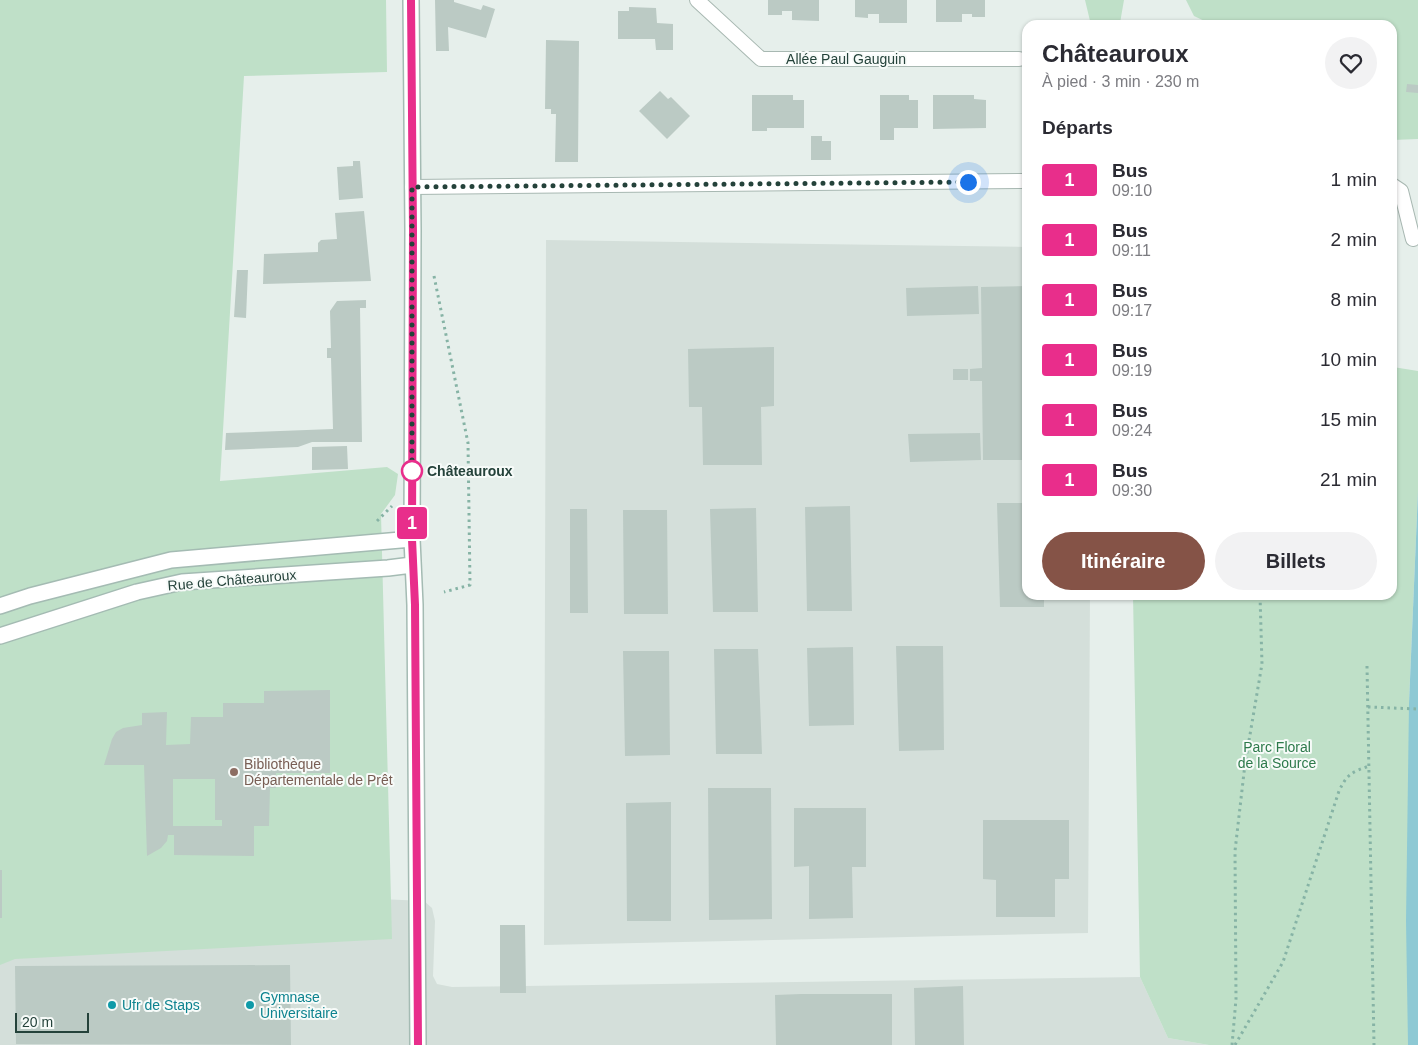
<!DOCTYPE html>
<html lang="fr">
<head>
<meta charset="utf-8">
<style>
  body { margin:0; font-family:Arial,sans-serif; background:#f2f2f3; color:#2b2b33; height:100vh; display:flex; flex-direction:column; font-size:19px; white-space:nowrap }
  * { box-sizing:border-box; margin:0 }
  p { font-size:16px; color:#7c7c81 }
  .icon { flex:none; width:28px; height:28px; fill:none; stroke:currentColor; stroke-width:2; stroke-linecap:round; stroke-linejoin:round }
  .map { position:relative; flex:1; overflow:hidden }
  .details { position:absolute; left:1022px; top:20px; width:375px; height:580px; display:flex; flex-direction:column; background:#fff; border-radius:15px; box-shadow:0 1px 4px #0004 }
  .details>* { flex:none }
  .badge { padding:0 10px; border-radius:4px; font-size:18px; line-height:32px }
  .scale { position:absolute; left:15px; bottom:12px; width:74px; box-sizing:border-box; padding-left:5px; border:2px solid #24423a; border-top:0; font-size:14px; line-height:18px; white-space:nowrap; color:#24423a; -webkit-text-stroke:4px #f7fbf9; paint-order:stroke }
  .you { position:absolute; width:25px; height:25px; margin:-12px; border:4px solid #fff; border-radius:50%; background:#1a73e8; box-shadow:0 0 0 8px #1a73e833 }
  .map>.badge { position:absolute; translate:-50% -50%; box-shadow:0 0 0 2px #fff }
  h2 { padding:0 20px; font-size:19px; line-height:45px }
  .round { display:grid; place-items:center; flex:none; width:52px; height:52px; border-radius:26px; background:#f2f2f3 }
  .head { display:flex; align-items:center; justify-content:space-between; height:85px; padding:0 20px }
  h1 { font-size:24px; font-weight:600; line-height:38px }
  .button { display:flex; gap:10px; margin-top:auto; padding:10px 20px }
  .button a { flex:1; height:58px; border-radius:30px; background:#855347; color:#fff; font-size:20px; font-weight:600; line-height:58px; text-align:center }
  .button a+a { background:#f2f2f3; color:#2b2b33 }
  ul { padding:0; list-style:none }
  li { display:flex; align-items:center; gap:15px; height:60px; padding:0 20px }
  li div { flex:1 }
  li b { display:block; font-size:19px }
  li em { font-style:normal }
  li .badge { min-width:55px; font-weight:700; text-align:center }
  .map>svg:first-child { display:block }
  .built { fill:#d4dfda }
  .green { fill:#bfe0c8 }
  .water { fill:#8ec9d4 }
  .building { fill:#bbcac4; fill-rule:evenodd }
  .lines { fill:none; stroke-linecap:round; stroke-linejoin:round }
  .lane-casing { stroke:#a8b8b2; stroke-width:16 }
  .secondary-casing { stroke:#a4bbb3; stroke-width:18 }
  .path { stroke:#86b3a5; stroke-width:3; stroke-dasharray:2.5 4; stroke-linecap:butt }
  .lane { stroke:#fff; stroke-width:14 }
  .secondary { stroke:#fff; stroke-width:15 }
  .line-casing { stroke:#fff; stroke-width:11 }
  .line { stroke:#e82e8b; stroke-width:8 }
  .walk { stroke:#24423a; stroke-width:5; stroke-dasharray:0 9 }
  .stop-dot { fill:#fff; stroke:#e82e8b; stroke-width:2.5 }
  .education-dot { fill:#8d6e63; stroke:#f7fbf9; stroke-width:2 }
  .culture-dot { fill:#0f9aa8; stroke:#f7fbf9; stroke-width:2 }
  .labels { text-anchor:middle; stroke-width:4; stroke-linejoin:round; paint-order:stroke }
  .street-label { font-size:14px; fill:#24423a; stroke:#f7fbf9 }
  .stop-label { font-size:14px; font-weight:bold; fill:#24423a; stroke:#f7fbf9; text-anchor:start }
  .park-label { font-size:14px; fill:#2d7a4b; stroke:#f7fbf9 }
  .education-label { font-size:14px; fill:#785e54; stroke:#f7fbf9; text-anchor:start }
  .culture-label { font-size:14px; fill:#0d838f; stroke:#f7fbf9; text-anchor:start }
</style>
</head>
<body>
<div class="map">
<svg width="1418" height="1045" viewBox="0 0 1418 1045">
  <rect width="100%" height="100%" fill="#e6efeb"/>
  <path class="built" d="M546 240 1027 247 1028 595H1090L1088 933 544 945Z
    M380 899 424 901 432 908 435 921 433 976 437 984 452 987 1140 977 1168 1038 1209 1045H0V923Z"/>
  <path class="green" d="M0 0H386L387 72 244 76 220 481 387 467 398 474 395 495 381 514 392 939 15 959 0 965Z
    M1085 0H1124L1120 23 1091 25Z
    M1186 0H1418V139L1393 140 1392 25H1213L1194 16Z
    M1393 367 1418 371V491L1409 702 1418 703V1045H1209L1168 1038 1140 977 1133 595H1392Z"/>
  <path class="water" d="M1418 491V1045H1408L1406 921 1409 703Z"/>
  <path class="building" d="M435 0H454V2L481 10 483 5 495 9 486 38 448 27 449 51H436Z
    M768 0H819V21L792 20V11H782V15H768Z
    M855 0H907V23H879V14H868V18L855 17Z
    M936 0H985V17H972V14H962V22H936Z
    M629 7 656 8 657 23 673 24V50H656L655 39H618V11H629Z
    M546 40 579 41 578 162H555L556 114H551V109H545Z
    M1407 84 1418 85V93L1406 92Z
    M660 91 668 99 671 97 690 116 667 139 639 111Z
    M752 95H793V100H804V128H767V131H752Z
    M880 95H909V100H918V128H894V140H880Z
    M933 95H974V99L986 100V128L933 129Z
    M811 136H822V141H831V160H811Z
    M353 161H360L363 198 339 200 337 167 353 166Z
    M364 211 371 281 263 284 264 254 318 252V243L321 240 337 239 335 213Z
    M237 270H248L246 318 234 317Z
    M978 286 979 314 907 316 906 288Z
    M1028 286V460H983L982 381H970V369L982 368 981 287Z
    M366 300V308H360L362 442H312L298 447 225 450 226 433 333 429 331 358H327V348H331L330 311 337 301Z
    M774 347V406L761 407 762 465H703L702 407H689L688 349Z
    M953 369H968V380H953Z
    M980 433 981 460 910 462 908 434Z
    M347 446 348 469 312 470V447Z
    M997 503H1028V595H1044V607H1000Z
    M850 506 852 611H807L805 507Z
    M756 508 758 612H713L710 509Z
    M570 509H587L588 613H570Z
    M623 510H667L668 614H624Z
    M896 646H943L944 750 899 751Z
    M853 647 854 725 809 726 807 648Z
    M714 649H758L762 754H716Z
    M623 651H669L670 755 625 756Z
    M330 690V773H276V788H270L269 826H254V856L174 855V835H168L167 841 161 848 147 856 144 765H104L112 739 116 732 123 728 142 725V713L167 712 166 745 190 744 191 717H223V703H264V691ZM173 779H215V820H222V826H173Z
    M708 788H771L772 919 709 920Z
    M671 802V921H627L626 803Z
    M794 808H866V867H852L853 918 809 919V866L794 867Z
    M983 820H1069V879H1055V917H996V880L983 879Z
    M0 870H2V918H0Z
    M500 925H525L526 993H500Z
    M290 965 291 1045 16 1044 15 966Z
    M963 986 964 1045H915L914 988Z
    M801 994H892V1045H776L775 995Z"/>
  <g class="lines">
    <g class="lane-casing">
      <path id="lane" d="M697 0 761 59H1019
        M1392 185 1401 191 1413 239
        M412 187 1028 181"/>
    </g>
    <g class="secondary-casing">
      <path id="secondary" d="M411 0 413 230 412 539 415 605 418 1045
        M0 606 30 596 171 560 412 539
        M0 636 137 592 182 582 388 568 412 565"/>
    </g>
    <path class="path" d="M434 276 468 443 470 585 444 592
      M377 521 392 506
      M1367 666 1374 1045
      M1368 707 1418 709
      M1232 1045 1236 999 1235 851 1245 764 1262 664 1260 595
      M1235 1045 1283 962 1339 791C1347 774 1352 772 1369 766"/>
    <use href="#lane" class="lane"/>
    <use href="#secondary" class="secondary"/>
  </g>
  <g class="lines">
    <g class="line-casing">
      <path id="line" d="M411 0 413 230 412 539 415 605 418 1045"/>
    </g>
    <use href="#line" class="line"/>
    <path class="walk" d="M412 471V479V187L968 182"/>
  </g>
  <circle class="stop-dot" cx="412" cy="471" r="10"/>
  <circle class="education-dot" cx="234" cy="772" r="5"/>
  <g class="culture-dot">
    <circle cx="112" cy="1005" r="5"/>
    <circle cx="250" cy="1005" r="5"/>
  </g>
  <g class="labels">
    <g class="street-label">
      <text x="846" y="64">Allée Paul Gauguin</text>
      <text transform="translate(232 580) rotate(-5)" y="5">Rue de Châteauroux</text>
    </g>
    <g class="stop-label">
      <text x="427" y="476">Châteauroux</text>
    </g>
    <g class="park-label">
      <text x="1277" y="752">Parc Floral<tspan x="1277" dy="16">de la Source</tspan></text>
    </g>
    <g class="education-label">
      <text x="244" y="769">Bibliothèque<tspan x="244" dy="16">Départementale de Prêt</tspan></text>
    </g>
    <g class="culture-label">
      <text x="260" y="1002">Gymnase<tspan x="260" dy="16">Universitaire</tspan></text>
      <text x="122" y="1010">Ufr de Staps</text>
    </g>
  </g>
</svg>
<div class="scale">20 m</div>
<div class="you" style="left:968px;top:182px"></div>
<b class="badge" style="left:412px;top:523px;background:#e82e8b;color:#fff">1</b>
<section class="details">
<div class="head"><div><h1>Châteauroux</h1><p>À pied · 3 min · 230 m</p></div><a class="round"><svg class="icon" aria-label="heart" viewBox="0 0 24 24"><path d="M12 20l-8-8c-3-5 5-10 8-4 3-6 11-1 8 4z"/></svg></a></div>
<h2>Départs</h2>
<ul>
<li><span class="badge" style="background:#e82e8b;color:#fff">1</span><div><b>Bus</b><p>09:10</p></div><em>1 min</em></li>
<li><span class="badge" style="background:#e92d8b;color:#fff">1</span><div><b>Bus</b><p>09:11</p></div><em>2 min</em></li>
<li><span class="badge" style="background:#e82e8b;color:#fff">1</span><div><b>Bus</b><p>09:17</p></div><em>8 min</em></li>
<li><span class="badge" style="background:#e92d8b;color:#fff">1</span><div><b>Bus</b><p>09:19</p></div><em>10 min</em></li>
<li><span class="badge" style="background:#e82e8b;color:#fff">1</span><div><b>Bus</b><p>09:24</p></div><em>15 min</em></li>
<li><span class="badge" style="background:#e92d8b;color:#fff">1</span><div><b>Bus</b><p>09:30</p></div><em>21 min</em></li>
</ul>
<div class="button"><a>Itinéraire</a><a>Billets</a></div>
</section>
</div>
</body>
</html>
